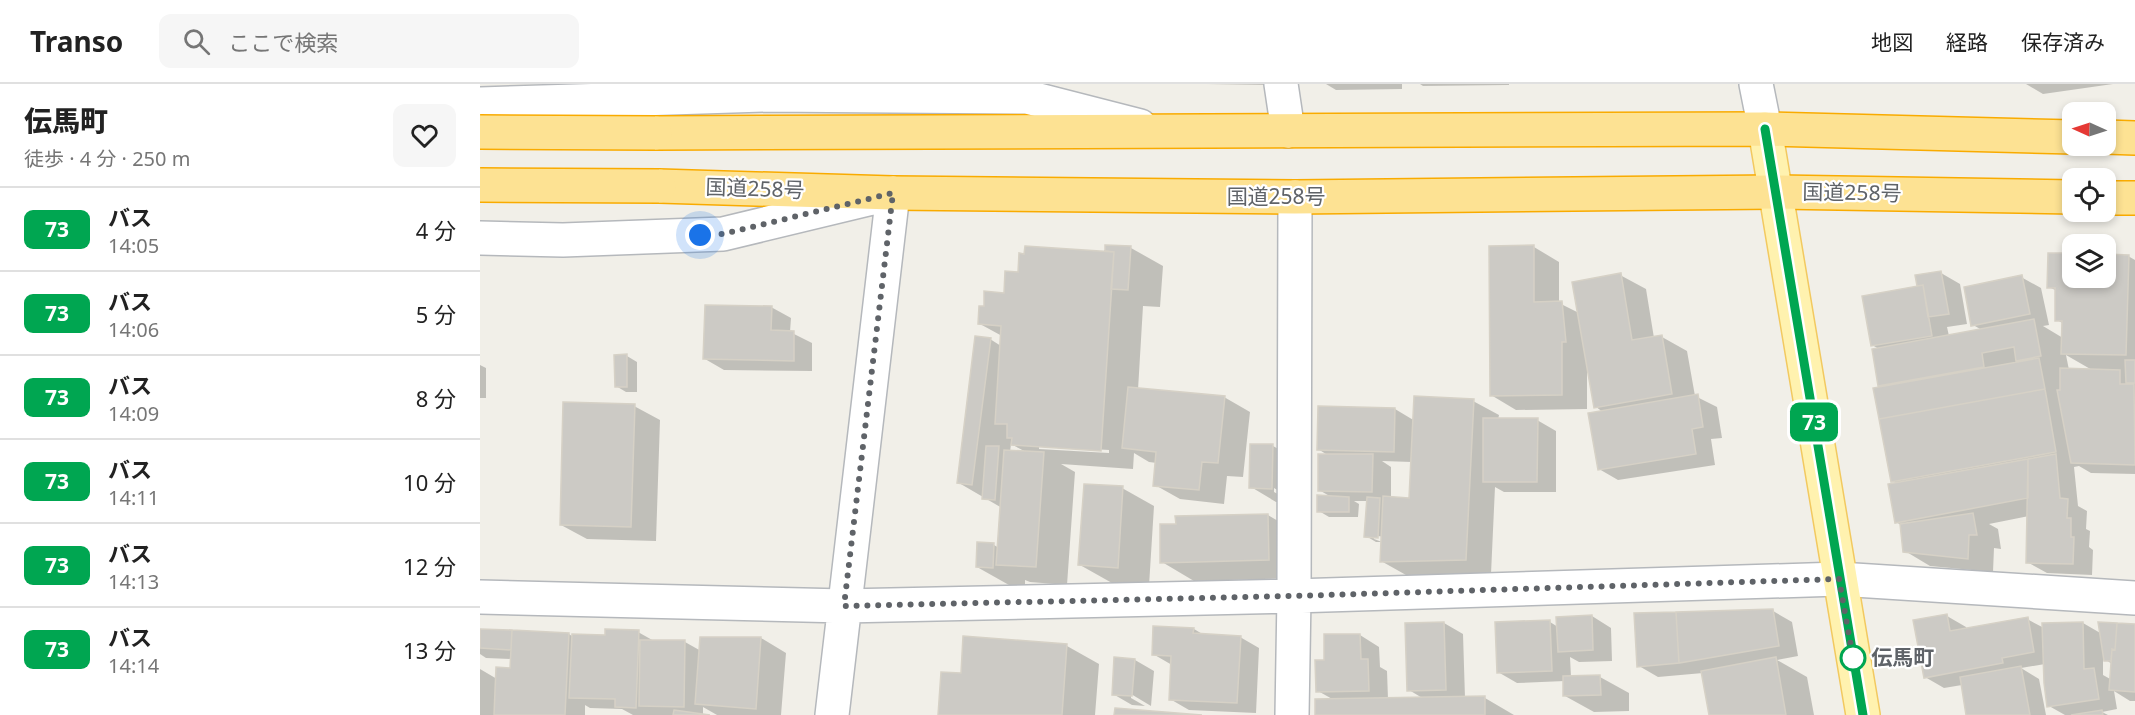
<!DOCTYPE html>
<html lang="ja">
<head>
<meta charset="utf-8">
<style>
  body { margin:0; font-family:"Noto Sans","Noto Sans JP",sans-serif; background:#f6f6f6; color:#222; height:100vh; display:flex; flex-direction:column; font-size:22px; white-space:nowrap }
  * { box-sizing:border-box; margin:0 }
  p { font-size:20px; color:#767676 }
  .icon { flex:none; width:33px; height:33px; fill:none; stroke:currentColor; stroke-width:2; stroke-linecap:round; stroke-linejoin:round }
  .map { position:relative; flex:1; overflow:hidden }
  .details { display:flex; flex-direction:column; background:#fff; width:480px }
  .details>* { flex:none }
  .badge { padding:0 12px; border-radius:9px; font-size:21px; line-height:39px }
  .needle { width:39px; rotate:273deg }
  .controls { position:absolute; left:1582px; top:18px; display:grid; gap:12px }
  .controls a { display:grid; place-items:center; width:54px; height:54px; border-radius:12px; background:#fff; box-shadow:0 3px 9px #0003; font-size:30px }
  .you { position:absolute; width:30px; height:30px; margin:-15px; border:4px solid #fff; border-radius:50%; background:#1a73e8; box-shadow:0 0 0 9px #1a73e833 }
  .map>.badge { position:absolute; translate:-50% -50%; box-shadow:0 0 0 3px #fff }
  .round { display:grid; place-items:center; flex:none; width:63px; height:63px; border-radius:12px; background:#f6f6f6 }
  .overview { display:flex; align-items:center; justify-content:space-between; height:102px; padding:0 24px }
  h1 { font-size:28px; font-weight:800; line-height:45px }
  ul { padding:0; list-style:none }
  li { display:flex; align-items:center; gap:18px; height:84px; padding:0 24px; border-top:2px solid #e0e0e0 }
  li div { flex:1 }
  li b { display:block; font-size:22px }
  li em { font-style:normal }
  li .badge { min-width:66px; font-weight:700; text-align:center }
  header { display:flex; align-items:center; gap:36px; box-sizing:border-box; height:84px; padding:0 30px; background:#fff; border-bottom:2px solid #e0e0e0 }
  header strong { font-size:28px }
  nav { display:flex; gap:33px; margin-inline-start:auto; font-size:21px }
  .search { width:420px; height:54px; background:#f6f6f6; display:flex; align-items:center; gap:15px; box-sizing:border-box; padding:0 21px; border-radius:12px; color:#767676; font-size:22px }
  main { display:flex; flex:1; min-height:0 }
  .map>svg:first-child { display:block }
  .shadow { fill:#0003; fill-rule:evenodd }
  .building { fill:#cccac5; stroke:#d6d1c6; stroke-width:1.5 }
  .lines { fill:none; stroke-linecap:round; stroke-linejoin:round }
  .minor-casing { stroke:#b5b8bc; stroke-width:36 }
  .major-casing { stroke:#f2c960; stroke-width:36 }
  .highway-casing { stroke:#f9ab00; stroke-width:36 }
  .minor { stroke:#fff; stroke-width:33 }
  .major { stroke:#fff2af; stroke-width:33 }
  .highway { stroke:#fde293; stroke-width:33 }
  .highway-bridge-casing { stroke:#f9ab00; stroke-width:36; stroke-linecap:butt }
  .highway-bridge { stroke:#fde293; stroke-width:33 }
  .line-casing { stroke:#fff; stroke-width:14 }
  .line { stroke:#00a651; stroke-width:9 }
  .walk { stroke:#5f6368; stroke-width:6; stroke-dasharray:0 10.8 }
  .stop-dot { fill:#fff; stroke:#00a651; stroke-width:3 }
  .labels { text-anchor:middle; stroke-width:4.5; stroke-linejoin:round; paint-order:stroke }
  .street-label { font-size:21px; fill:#5f6368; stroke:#fff }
  .stop-label { font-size:21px; font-weight:bold; fill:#5f6368; stroke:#fff; text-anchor:start }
</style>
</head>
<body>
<header>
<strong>Transo</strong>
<div class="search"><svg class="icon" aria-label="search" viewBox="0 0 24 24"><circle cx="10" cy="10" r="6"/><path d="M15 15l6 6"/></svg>ここで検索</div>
<nav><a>地図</a><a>経路</a><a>保存済み</a></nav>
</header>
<main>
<section class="details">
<div class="overview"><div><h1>伝馬町</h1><p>徒歩 · 4 分 · 250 m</p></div><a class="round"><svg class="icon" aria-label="heart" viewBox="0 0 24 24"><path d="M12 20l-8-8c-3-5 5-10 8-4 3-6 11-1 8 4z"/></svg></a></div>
<ul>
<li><span class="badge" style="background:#00a651;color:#fff">73</span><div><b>バス</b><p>14:05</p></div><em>4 分</em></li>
<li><span class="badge" style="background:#00a651;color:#fff">73</span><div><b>バス</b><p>14:06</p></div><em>5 分</em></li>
<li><span class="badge" style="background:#00a651;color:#fff">73</span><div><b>バス</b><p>14:09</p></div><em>8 分</em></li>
<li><span class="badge" style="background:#00a651;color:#fff">73</span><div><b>バス</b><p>14:11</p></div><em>10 分</em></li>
<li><span class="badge" style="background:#00a651;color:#fff">73</span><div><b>バス</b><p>14:13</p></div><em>12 分</em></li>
<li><span class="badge" style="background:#00a651;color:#fff">73</span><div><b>バス</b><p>14:14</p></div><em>13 分</em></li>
</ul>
</section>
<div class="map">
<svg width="1655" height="631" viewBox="0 0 1655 631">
  <rect width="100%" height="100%" fill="#f1efe8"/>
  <path class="shadow" d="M726 0H791V1Z
    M846 0H922V5L856 6Z
    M940 0H1029V1L943 2Z
    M1546 0H1633L1563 10Z
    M627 163 651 164 683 182 680 223 663 222 658 306 744 313 770 328 763 393 747 392 744 420 700 415 675 401 677 379 669 378 654 369 653 385 581 380 595 388 587 501 550 498 545 496V502L529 501 497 483 514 461 519 464 522 424 479 399 510 255 521 262 522 252 500 240 505 223 525 210 540 189 626 169ZM531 360 548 369 530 368ZM559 362 629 366V369L559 365Z
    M1054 163 1079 178V219L1099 229 1140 191 1166 205 1174 254 1182 253 1207 267 1215 312 1237 323 1242 354 1231 355 1235 381 1138 396 1119 385 1123 328 1116 323 1107 282V325L1036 326 1011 311Z
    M1593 171V194H1626V172H1648L1655 176V390L1611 389 1599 382 1594 383 1598 422 1607 427 1606 445 1610 447 1609 463 1613 466 1612 491 1567 489 1547 478 1549 432 1509 440 1518 445 1521 465 1514 464 1513 488 1450 482 1425 467 1421 441 1416 438 1418 400 1412 397 1404 303 1399 301V265L1392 261 1439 204 1437 192 1461 189 1480 200 1487 240 1467 243 1469 252 1502 246 1493 241 1541 193 1561 204 1569 241 1563 242 1583 254 1584 240 1577 236V207L1569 203ZM1586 271 1612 286H1589Z
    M291 223 311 234 310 248 332 259V287L244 286 225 275Z
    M147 272 157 278V308H146L136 302Z
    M0 281 6 284V314H0Z
    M993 317 1019 331 1018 336H1057L1076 347V408H1024L1015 403 1011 490 926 491 901 477 902 458H896L886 452 888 417H874L879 420 878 433H849L839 427 853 414 839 406 849 372 838 365 915 325 935 337ZM902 377 932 378 930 415 911 414V383ZM892 449 898 452 905 453 902 458 894 455Z
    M154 322 180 336 176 457 107 455 81 441Z
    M793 362 818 376 817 418 794 404V408L813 418H796L771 403Z
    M642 404 674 422 669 502 632 499 600 481Z
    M788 431 820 450V494L714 497 682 478 697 442Z
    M1293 527 1312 538 1318 572 1297 576 1327 593 1334 631H1230L1223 589 1178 593 1159 582Z
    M1112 532 1131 544 1132 577 1099 578 1090 573 1091 593H1120L1149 609V627L1114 628 1085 612V597L1037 599 1018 588 1070 538 1078 543Z
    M1467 532 1486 543 1487 546 1547 535 1564 544 1603 539 1622 550 1655 541V617H1650L1634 607 1637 625 1622 628 1628 631H1585L1569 622 1565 580 1541 584 1559 595 1566 631H1488L1482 601 1464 604 1445 593ZM1625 568 1626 576 1632 580V596L1623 591V569Z
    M964 539 983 550 985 614H1005L1034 631H837L854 616 838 607 846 578 880 551 899 563 900 583 907 587 908 615H944L929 606Z
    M714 545 724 551 760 553 779 564 776 629 709 626 690 615 692 581 673 570Z
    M0 546 89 550 93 553 126 552 158 548 174 557 205 558 221 567 281 554 306 569 301 631H237L223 623V631H153L142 625 110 624 105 621V631H0V585L17 595 31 585 32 575 6 574 0 570Z
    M587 562 619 580 615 631H459L482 591Z
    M655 576 674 587 671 622 651 610V614L665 622 652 621 633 610Z"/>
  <path class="building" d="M625 161 651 162 648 206 631 205 634 168 625 167Z
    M1054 161V218L1082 217 1086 258H1082V311L1010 312 1009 162Z
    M545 162 634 168 621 367 531 361 532 354H527V340H515L521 242 498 240 499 222H504V207L524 209 525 187 538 188 539 169 544 170Z
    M1568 169H1593V194H1626V170L1649 171 1646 271 1581 270 1582 237H1575V204H1567Z
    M1461 187 1469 230 1448 233 1443 201 1437 202 1435 191Z
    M1141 189 1152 256 1182 251 1192 310 1114 324 1092 198Z
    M1542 191 1550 230 1491 242 1484 203Z
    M1443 201 1452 252 1391 262 1382 212Z
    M225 221 292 222 291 246 314 247V277L223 275Z
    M1554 235 1561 272 1536 277 1534 263 1502 269 1504 283 1398 302 1392 265Z
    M495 252 511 254 492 401 477 399Z
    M147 270V303H135L134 271Z
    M1559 274 1565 305 1399 335 1393 304Z
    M1645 276H1655V299H1646Z
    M1580 284 1640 286V300H1654L1655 381 1591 379 1577 306H1580Z
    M648 303 745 312 738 379 722 378 719 406 673 402 676 368 642 364Z
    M1565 305 1576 368 1411 398 1399 335Z
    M1218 310 1223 343 1212 345 1216 370 1118 386 1108 329Z
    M934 312 994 315 986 476 900 478 903 412 929 414Z
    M83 318 155 320 151 443 80 441Z
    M838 322 915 324 914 368 837 366Z
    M1003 334H1058L1057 398H1003Z
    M770 360H793L792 405 769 404Z
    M506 362H519L515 416 502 415Z
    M524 366 564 368 556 483 516 481Z
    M838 370H893L892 408 838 407Z
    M1576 370 1580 414 1588 415 1587 434H1591V453H1594L1593 480 1546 479 1548 375Z
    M1548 375V414L1415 439 1408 400Z
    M604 400 643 402 638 484 598 481Z
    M837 411 869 413V428H837Z
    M887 413 900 414 898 454 884 453Z
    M1493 429 1497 451H1489L1488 475 1423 468 1420 440Z
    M788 430 789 476 680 479V440H696L695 432Z
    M497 458 514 459 513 484 496 483Z
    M1293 525 1299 562 1199 579 1196 528Z
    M1196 528 1199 579 1157 583 1154 529Z
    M1467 530 1470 547 1548 533 1554 568 1522 574 1523 579 1444 594 1433 536Z
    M1112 531 1113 566 1078 568 1076 533Z
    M1070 536 1072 587 1017 589 1015 538Z
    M964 538 966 606 927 607 925 539Z
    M1603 538 1604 585 1614 584 1619 615 1567 623 1564 599 1562 539Z
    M1618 538 1637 539 1635 566 1632 565 1631 577H1624Z
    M1637 539 1655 540V608L1629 606 1632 565 1635 566Z
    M673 542 714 544 713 549 761 552 757 619 689 616 691 572 672 571Z
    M0 545 32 546 31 566 0 564Z
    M125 545 159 546 156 624 135 623V615L89 614 92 550 125 551Z
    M32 546 89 549 85 631H14L16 583 30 584Z
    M844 550H880L881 575H888L889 607 836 608 835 576H844Z
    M483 552 587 560 582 631H458L461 588 481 589Z
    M220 553H281L276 625 215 620Z
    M160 556H205L204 623 159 622Z
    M634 573 655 575 652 612 632 611Z
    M1296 573 1306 631H1229L1221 587Z
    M1541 582 1550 631H1486L1480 593Z
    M1120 591 1121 611 1083 612V592Z
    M1005 612V631H835V615Z
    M635 624 722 631H634Z
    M194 626 230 631H193Z
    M1622 626 1623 631H1591Z"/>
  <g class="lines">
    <g class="minor-casing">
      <path id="minor" d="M801 0 808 47
        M1276 0 1285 45
        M0 20 287 11 547 13 660 42
        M0 154 83 156 243 150 413 109 352 631
        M0 513 364 522 814 512 1359 495 1655 514
        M812 631 814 512 815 113"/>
    </g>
    <g class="major-casing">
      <path id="major" d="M1285 45 1383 631"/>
    </g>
    <g class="highway-casing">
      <path id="highway" d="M175 49 1285 45 1593 53
        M1626 53 1655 54
        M179 102 413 109 815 113 1295 108 1593 113
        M1626 114H1655"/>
    </g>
    <use href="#minor" class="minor"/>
    <use href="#major" class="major"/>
    <use href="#highway" class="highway"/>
    <g class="highway-bridge-casing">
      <path id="highway-bridge" d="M0 48 175 49
        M0 101 179 102"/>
    </g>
    <use href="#highway-bridge" class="highway-bridge"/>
  </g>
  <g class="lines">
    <g class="line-casing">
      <path id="line" d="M1285 45 1383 631"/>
    </g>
    <use href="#line" class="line"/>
    <path class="walk" d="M220 151 243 150 413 109 364 522 814 512 1359 495 1373 574"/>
  </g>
  <circle class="stop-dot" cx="1373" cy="574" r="12"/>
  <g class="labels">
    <g class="street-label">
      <text transform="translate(275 105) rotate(2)" y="7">国道258号</text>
      <text transform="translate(1372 109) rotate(1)" y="7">国道258号</text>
      <text x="796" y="120">国道258号</text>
    </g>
    <g class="stop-label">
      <text x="1391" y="581">伝馬町</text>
    </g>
  </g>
</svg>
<div class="controls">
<a><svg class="needle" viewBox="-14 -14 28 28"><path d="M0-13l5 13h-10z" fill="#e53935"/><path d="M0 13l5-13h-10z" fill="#767676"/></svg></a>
<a><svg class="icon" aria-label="locate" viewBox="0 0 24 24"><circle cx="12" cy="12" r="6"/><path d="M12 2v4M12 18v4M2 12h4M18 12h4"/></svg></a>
<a><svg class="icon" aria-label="layers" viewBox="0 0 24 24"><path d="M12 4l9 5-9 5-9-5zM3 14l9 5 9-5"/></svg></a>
</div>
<div class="you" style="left:220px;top:151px"></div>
<b class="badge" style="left:1334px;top:338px;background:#00a651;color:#fff">73</b>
</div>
</main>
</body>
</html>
